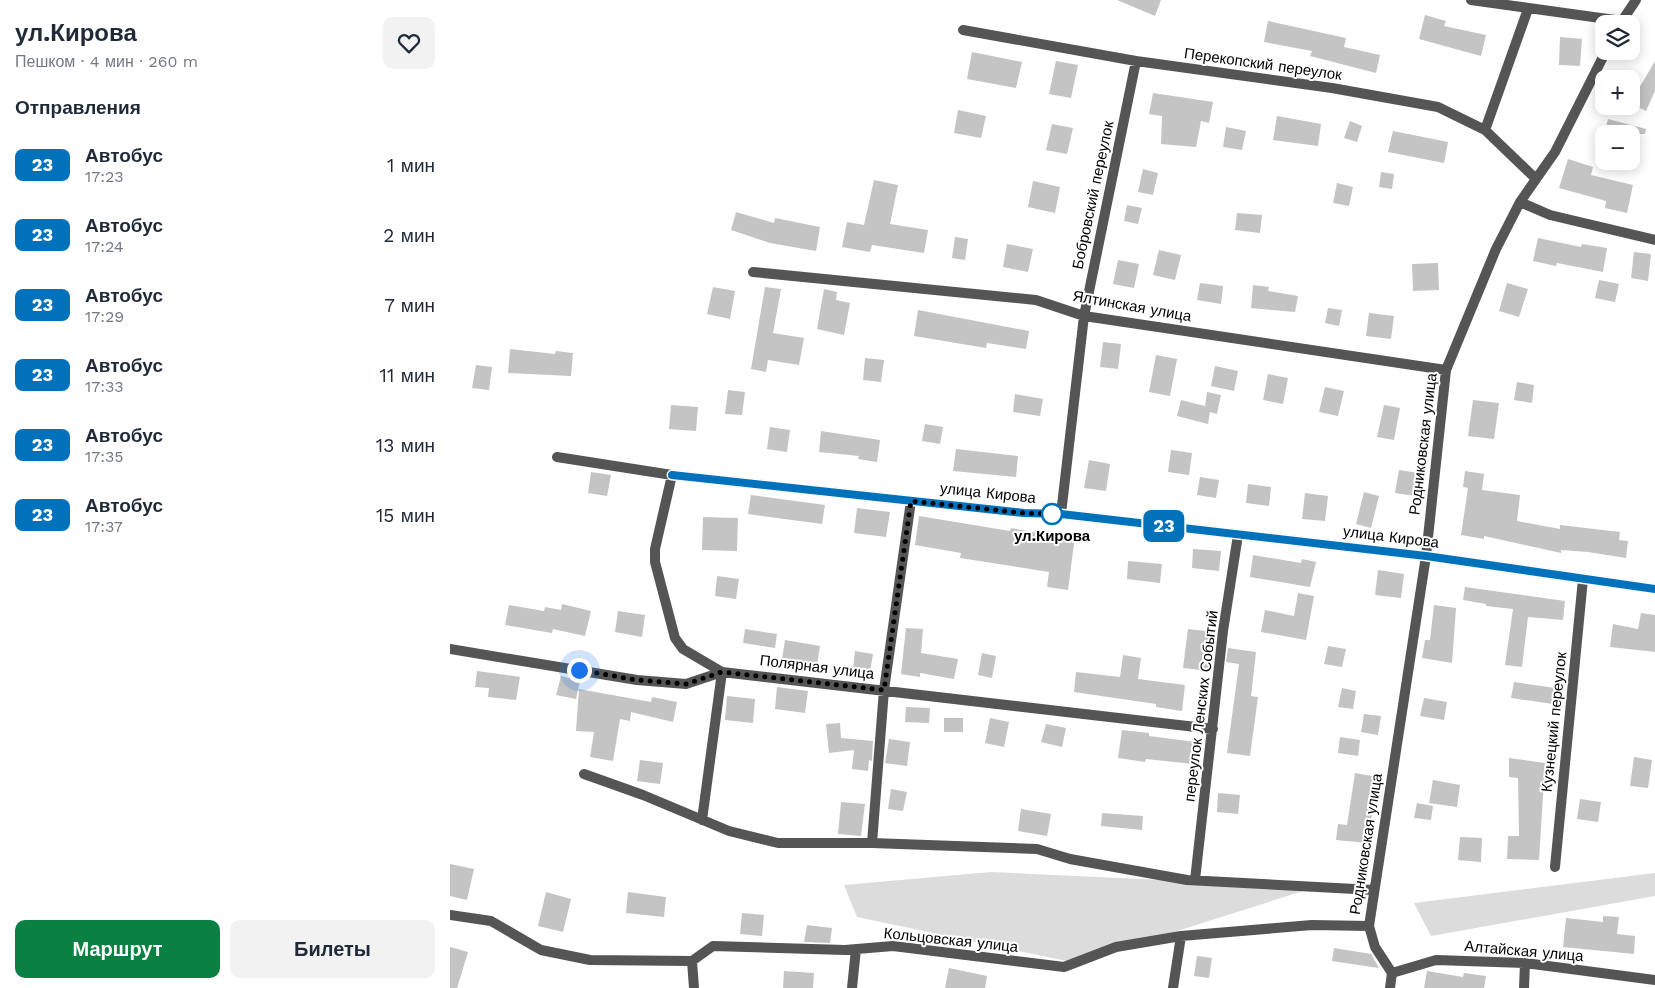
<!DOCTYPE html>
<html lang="ru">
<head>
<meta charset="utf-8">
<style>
  body { margin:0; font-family:"Work Sans",sans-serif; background:#f2f2f3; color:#1f2937; height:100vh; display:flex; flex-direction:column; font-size:19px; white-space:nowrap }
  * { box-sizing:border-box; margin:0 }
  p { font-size:16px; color:#747a83 }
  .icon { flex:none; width:28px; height:28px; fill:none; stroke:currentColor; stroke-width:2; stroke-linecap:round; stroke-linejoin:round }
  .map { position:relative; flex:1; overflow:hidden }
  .details { display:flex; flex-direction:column; background:#fff; width:450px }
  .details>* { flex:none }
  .badge { padding:0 10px; border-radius:8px; font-size:18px; line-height:32px }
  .fabs { position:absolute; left:1145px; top:15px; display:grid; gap:10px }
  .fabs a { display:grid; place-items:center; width:45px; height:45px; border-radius:10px; background:#fff; box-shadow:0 2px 12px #0003; font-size:25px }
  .you { position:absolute; width:25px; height:25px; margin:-12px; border:4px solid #fff; border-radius:50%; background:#1a73e8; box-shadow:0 0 0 8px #1a73e833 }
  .map>.badge { position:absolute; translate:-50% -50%; box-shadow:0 0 0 2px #fff }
  h2 { padding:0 15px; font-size:19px; line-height:45px }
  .round { display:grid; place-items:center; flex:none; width:52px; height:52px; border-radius:10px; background:#f2f2f3 }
  .overview { display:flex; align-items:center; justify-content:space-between; height:85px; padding:0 15px }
  h1 { font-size:24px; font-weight:700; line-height:38px }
  .cta { display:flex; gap:10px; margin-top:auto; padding:10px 15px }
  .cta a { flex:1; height:58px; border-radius:10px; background:#0b8043; color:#fff; font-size:20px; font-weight:700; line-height:58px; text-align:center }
  .cta a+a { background:#f2f2f3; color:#1f2937 }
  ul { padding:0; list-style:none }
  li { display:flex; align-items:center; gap:15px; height:70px; padding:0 15px }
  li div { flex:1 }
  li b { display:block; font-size:19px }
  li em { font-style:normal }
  li .badge { min-width:55px; font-weight:700; text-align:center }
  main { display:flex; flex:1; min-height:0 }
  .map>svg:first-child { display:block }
  .green { fill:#dcdcdc }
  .building { fill:#c4c4c4 }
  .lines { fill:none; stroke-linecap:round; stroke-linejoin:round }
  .street { stroke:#555; stroke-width:10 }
  .line-casing { stroke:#fff; stroke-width:11 }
  .line { stroke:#0072bc; stroke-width:8 }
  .walk { stroke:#000; stroke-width:5; stroke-dasharray:0 9 }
  .stop-dot { fill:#fff; stroke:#0072bc; stroke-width:2.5 }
  .labels { text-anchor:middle; stroke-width:4; stroke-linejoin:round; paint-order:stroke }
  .street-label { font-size:15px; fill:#000; stroke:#fff }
  .stop-label { font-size:15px; font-weight:bold; fill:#000; stroke:#fff }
</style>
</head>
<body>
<main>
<section class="details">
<div class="overview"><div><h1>ул.Кирова</h1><p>Пешком · 4 мин · 260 m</p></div><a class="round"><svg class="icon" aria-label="heart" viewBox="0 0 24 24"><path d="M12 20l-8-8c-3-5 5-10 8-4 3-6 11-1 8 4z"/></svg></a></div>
<h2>Отправления</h2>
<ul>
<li><span class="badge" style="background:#0072bc;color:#fff">23</span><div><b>Автобус</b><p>17:23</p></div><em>1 мин</em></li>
<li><span class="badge" style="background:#0072bc;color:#fff">23</span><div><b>Автобус</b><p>17:24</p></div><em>2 мин</em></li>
<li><span class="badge" style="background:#0072bc;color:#fff">23</span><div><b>Автобус</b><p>17:29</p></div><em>7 мин</em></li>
<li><span class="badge" style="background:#0072bc;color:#fff">23</span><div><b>Автобус</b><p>17:33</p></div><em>11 мин</em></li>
<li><span class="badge" style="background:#0072bc;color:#fff">23</span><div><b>Автобус</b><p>17:35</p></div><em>13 мин</em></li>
<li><span class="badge" style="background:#0072bc;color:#fff">23</span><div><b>Автобус</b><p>17:37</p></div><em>15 мин</em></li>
</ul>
<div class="cta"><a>Маршрут</a><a>Билеты</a></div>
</section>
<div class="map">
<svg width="1205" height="988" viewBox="0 0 1205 988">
  <rect width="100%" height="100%" fill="#fff"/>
  <path class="green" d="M541 872 866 887 626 963 407 917 394 885Z
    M1205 873V896L981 936 964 903Z"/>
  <path class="building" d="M667 0H711L705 16Z
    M975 15 996 21 994 26 1036 35 1031 56 969 39Z
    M818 21 896 38 894 47 930 55 926 73 860 56 862 51 814 42Z
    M1110 37 1132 39 1130 66 1109 65Z
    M522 52 572 62 566 88 517 79Z
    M606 61 628 65 621 98 599 94Z
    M1205 61V91L1196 111 1181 104V87L1188 90Z
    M703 93 763 102 759 123 751 121 746 147 711 144 712 116 699 114Z
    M508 110 536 116 531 138 504 133Z
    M827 116 871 124 868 146 823 140Z
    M1158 119 1196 129 1195 134H1154Z
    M900 121 912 126 907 142 894 138Z
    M602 124 623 128 617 154 596 150Z
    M776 127 796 131 792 150 773 147Z
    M943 131 998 142 994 163 938 152Z
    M1118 159 1143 167 1141 175 1183 185 1177 213 1155 208 1156 201 1109 188Z
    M693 169 708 173 703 195 688 192Z
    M931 172 944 174 942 189 929 187Z
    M424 180 448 185 440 224 478 230 474 253 422 245 420 252 392 247 397 222 414 225Z
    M583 181 610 187 605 213 578 207Z
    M887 183 903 187 899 206 883 203Z
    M677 205 692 208 688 224 674 221Z
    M286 212 324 223 325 218 370 227 366 251 320 243 281 230Z
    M787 213 812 215 810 233 785 230Z
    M505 237 518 239 515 260 502 258Z
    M1088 238 1131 247 1132 244 1157 248 1153 272 1107 263 1106 266 1083 261Z
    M557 244 583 249 578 272 553 267Z
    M709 250 731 255 725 280 703 275Z
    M1184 252 1201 254 1198 281 1181 278Z
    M668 260 689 264 684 288 663 284Z
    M988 263 989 290 963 291 962 264Z
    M1149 280 1169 284 1165 302 1145 298Z
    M750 283 773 286 771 304 747 300Z
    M1057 283 1078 289 1069 317 1049 311Z
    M803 285 819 287 818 291 848 296 845 312 801 308Z
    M263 287 285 291 280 319 257 314Z
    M315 287 331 289 323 333 354 338 349 365 318 360 316 372 301 369Z
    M374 289 387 292 386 300 400 303 394 335 367 329Z
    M878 308 892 310 889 326 875 323Z
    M468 310 579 331 576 349 537 343 536 348 464 336Z
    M919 313 944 316 941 339 916 336Z
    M653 342 671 344 668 369 650 367Z
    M60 349 105 354 106 351 123 353 121 376 58 373Z
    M706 355 727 359 720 396 699 392Z
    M415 358 434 360 431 382 413 380Z
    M26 365 42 367 39 390 22 388Z
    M765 366 788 371 784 391 761 386Z
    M818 374 838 378 833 404 813 400Z
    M1067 382 1084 385 1082 403 1064 400Z
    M875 387 894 391 888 416 869 412Z
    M278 390 295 392 292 415 275 414Z
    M757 392 771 395 767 414 760 412 758 424 727 416 731 400 755 406Z
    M565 394 593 399 590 416 563 412Z
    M1023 400 1049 403 1044 439 1018 436Z
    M221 405 248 407 246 431 219 429Z
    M934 405 950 408 944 440 927 437Z
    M475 424 493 427 490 444 472 441Z
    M320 427 340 430 337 452 317 449Z
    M371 431 430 440 427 462 408 459 409 456 369 452Z
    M506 449 568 456 566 477 503 471Z
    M721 450 742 453 739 475 718 472Z
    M639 460 660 464 656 491 634 488Z
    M949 470 969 473 965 496 945 493Z
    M1015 471 1034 474 1032 490 1070 495 1067 521 1110 529V525L1170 532 1169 540 1178 541 1176 558 1138 552 1111 550V553L1034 536V539L1011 535 1018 488 1013 487Z
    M141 472 161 475 157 496 138 493Z
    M750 477 769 480 766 498 747 495Z
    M798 484 821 487 819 506 796 503Z
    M914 492 929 496 921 528 906 524Z
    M855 493 878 496 875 521 852 519Z
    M301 495 375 505 372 524 298 514Z
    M407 508 440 512 436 537 404 533Z
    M469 516 560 531 561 528 604 536V533L625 536 618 590 597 587 599 572 510 558 511 553 465 545Z
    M253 517 288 518 287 551 252 550Z
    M743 549 771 551 769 571 742 568Z
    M803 555 851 563 852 559 866 562 860 587 800 577Z
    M678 561 712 564 710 583 677 579Z
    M928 570 954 574 951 598 925 595Z
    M267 576 289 579 286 599 265 596Z
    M1015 587 1115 601 1113 620 1078 617 1072 667 1055 665 1063 609 1036 606V604L1013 600Z
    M848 593 864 596 856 640 811 632 815 610 844 616Z
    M112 604 141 611 135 636 103 629 102 633 55 625 59 605 94 611 95 607 111 610Z
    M984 605 1006 608 1002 663 972 658 975 640H980Z
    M168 611 195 615 192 637 165 632Z
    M1191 613 1205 615V652L1160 647 1163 624 1188 629Z
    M456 628 473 629 471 653 508 659 504 679 470 673V677L451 674Z
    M295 629 327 634 325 648 293 643Z
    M738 629 764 632 760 671 733 668Z
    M335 640 370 646 367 665 332 659Z
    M878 646 896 649 892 667 874 664Z
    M778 648 806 652 801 696 808 697 800 756 777 753 789 664 776 662Z
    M405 651 423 654 420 672 403 669Z
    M532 653 546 656 542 678 528 675Z
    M673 655 691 658 688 679 735 685 732 711 706 707V704L624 692 626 672 670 677Z
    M27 671 70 677 66 700 38 697 39 688 25 687Z
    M111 676 130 681 126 699 106 695Z
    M1064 682 1105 688 1103 704 1061 698Z
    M327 687 358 691 355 713 325 709Z
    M892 688 906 691 903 709 888 707Z
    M129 689 201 702 202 697 227 702 223 722 181 712 180 721 170 719 163 761 140 757 144 732 126 731Z
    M277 696 305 699 303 723 275 720Z
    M974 698 997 702 994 720 970 716Z
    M456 707 480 708 479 723 455 722Z
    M914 714 931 716 928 735 911 732Z
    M494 718H513V732H494Z
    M540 718 559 722 554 747 535 743Z
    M390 723 391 738 423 741 422 761 419 760 418 771 402 769 404 750 379 753 376 724Z
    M596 724 616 728 612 747 591 742Z
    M672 730 699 733V736L746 742 743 764 696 759 695 762 668 758Z
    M890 737 910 740 908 756 888 753Z
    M439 739 460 742 457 766 435 763Z
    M1184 757 1202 760 1198 788 1180 786Z
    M1059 758 1095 763 1089 860 1057 859 1058 836H1069L1068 778 1059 777Z
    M190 760 213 763 210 784 187 781Z
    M905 773 927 777 918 843 886 840 888 824 897 825Z
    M983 780 1010 785 1007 807 979 803Z
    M441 789 457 792 453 811 438 809Z
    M768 793 790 795 788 814 767 812Z
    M1130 799 1151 802 1148 822 1127 819Z
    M391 802 415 804 411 836 388 834Z
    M967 803 983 806 981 820 964 818Z
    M571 809 601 814 597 836 568 831Z
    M652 813 693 816 692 830 651 826Z
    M1010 837 1032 838 1031 862 1008 860Z
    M0 864 24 869 17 900 0 896Z
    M96 892 121 899 113 932 88 926Z
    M178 892 216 897 214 917 176 913Z
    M292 913 314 915 312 936 290 934Z
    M1153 916 1169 917 1167 934 1185 936 1184 954 1113 947 1116 918 1153 922Z
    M357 925 382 928 380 943 354 942Z
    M0 947 18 952 7 988H0Z
    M884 948 921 954 929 968 882 961Z
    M747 956 762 958 759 978 744 976Z
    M499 968 537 976 535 988H495Z
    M334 971 364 973 363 988H333Z
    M977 971 1013 977 1014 973 1036 976 1034 988H974Z"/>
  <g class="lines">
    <path class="street" d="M1021 0 1172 21
      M1170 24 1186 0
      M513 30 686 61 882 88 988 107 1035 130 1085 178
      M1035 130 1078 9
      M1070 202 1100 215 1205 240
      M303 272 586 300 634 316 996 370
      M107 457 222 475 574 513 611 514 976 556 1205 589
      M222 475 205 549V562L225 638 233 649 272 672 252 820
      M611 514 634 316 686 61
      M0 649 187 680 236 684 272 672 763 729
      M134 774 193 795 279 831 328 843H422L587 849 620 859 737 880 924 890
      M422 843 434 690 461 501
      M1105 867 1133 579
      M745 880 773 631 788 535
      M0 915 41 921 91 950 140 960 242 961 263 946 395 950 443 946 614 967 666 947 731 936 862 925 919 926
      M242 961 244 988
      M942 973 986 960 1075 963 1205 980
      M402 988 406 949
      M723 988 731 936
      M940 988 942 973 925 947 919 926 976 556 996 370 1046 249 1070 202 1105 152 1156 51
      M1074 988 1075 963"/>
  </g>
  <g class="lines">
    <g class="line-casing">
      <path id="line" d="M222 475 574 513 611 514 976 556 1205 589"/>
    </g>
    <use href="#line" class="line"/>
    <path class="walk" d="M129 670 187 680 236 684 272 672 434 690 461 501 574 513 611 514H602"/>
  </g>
  <circle class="stop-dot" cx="602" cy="514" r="10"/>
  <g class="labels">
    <g class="street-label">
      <text transform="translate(813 64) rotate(8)" y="5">Перекопский переулок</text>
      <text transform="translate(643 195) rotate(-78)" y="5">Бобровский переулок</text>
      <text transform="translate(682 306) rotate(10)" y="5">Ялтинская улица</text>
      <text transform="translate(973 444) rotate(-83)" y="5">Родниковская улица</text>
      <text transform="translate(538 493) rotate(6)" y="5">улица Кирова</text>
      <text transform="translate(941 537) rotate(7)" y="5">улица Кирова</text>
      <text transform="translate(367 667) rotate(7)" y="5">Полярная улица</text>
      <text transform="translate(751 706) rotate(-83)" y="5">переулок Ленских Событий</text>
      <text transform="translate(1104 722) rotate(-84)" y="5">Кузнецкий переулок</text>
      <text transform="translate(916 844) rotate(-81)" y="5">Родниковская улица</text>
      <text transform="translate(501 940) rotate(6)" y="5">Кольцовская улица</text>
      <text transform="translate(1074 951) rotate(5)" y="5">Алтайская улица</text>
    </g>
    <g class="stop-label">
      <text x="602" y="541">ул.Кирова</text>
    </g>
  </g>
</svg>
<div class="fabs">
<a><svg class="icon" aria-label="layers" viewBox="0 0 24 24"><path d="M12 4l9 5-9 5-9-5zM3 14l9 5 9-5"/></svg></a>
<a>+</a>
<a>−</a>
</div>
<div class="you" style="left:129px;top:670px"></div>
<b class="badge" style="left:714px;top:526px;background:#0072bc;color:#fff">23</b>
</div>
</main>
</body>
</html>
